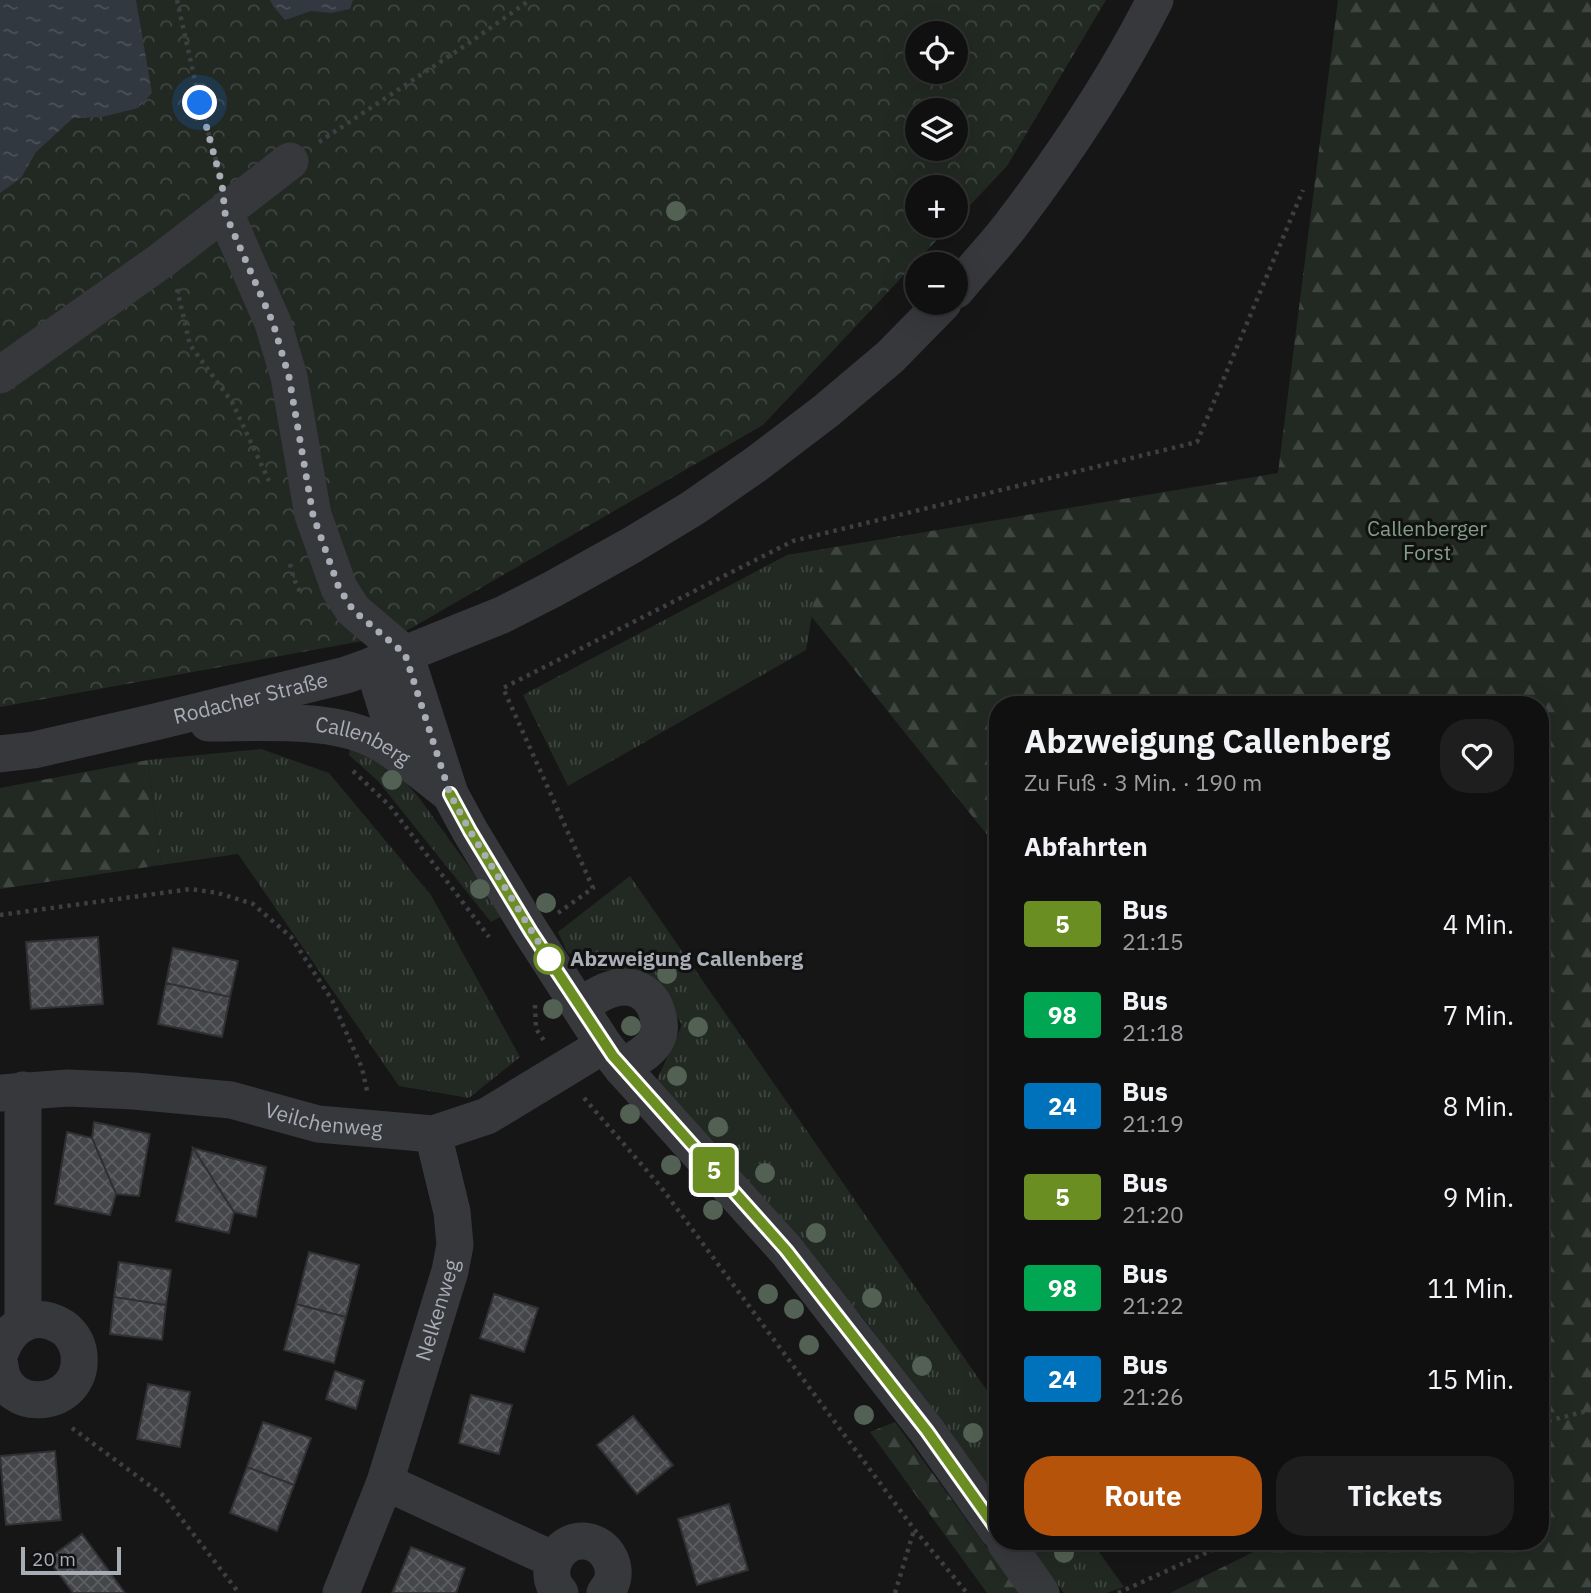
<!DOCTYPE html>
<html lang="de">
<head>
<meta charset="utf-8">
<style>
  body { margin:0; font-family:"IBM Plex Sans",sans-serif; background:#1e1e1f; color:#f1f3f6; height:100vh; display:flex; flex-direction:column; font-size:26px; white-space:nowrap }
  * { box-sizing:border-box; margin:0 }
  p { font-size:23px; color:#9c9d9f }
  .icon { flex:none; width:38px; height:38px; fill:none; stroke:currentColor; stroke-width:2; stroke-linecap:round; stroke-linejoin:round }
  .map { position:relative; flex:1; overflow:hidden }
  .details { position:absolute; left:989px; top:696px; width:560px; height:854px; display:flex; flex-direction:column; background:#101011; border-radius:28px; box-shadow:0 7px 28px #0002,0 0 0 2px #303031 }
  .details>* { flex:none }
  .badge { padding:0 14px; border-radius:5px; font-size:24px; line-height:46px }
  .fabs { position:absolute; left:905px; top:21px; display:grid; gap:14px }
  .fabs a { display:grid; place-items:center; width:63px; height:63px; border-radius:50%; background:#101011; box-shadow:0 7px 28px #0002,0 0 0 2px #303031; font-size:35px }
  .scale { position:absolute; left:21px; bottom:18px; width:100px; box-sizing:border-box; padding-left:7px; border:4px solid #a9adb6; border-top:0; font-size:19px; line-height:24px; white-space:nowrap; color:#a9adb6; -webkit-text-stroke:5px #111112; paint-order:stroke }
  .you { position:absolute; width:35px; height:35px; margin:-18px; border:5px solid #fff; border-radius:50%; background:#1a73e8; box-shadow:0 0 0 10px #1a73e833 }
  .map>.badge { position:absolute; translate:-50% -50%; box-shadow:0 0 0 4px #fff }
  h2 { padding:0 35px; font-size:26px; line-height:63px }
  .round { display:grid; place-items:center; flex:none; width:74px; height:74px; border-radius:28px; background:#1e1e1f }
  .overview { display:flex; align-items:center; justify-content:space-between; height:119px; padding:0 35px }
  h1 { font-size:33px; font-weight:700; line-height:52px }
  .action { display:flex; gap:14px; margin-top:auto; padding:14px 35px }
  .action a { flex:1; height:80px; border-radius:28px; background:#b45309; color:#fff; font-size:28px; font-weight:700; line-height:80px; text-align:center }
  .action a+a { background:#1e1e1f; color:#f1f3f6 }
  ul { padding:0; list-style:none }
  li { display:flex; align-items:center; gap:21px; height:91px; padding:0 35px }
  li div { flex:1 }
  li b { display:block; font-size:26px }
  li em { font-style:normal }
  li .badge { min-width:77px; font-weight:700; text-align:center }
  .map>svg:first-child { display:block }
  .grass { fill:url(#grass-tufts) }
  .forest { fill:url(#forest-firs) }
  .park { fill:url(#park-crowns); fill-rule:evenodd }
  .water { fill:url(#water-ripples) }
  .building { fill:url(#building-cross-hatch); stroke:#303033; stroke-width:2 }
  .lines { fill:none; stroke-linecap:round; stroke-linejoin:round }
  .path { stroke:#3d3f43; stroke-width:4.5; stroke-dasharray:3.5 5; stroke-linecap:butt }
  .minor { stroke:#37383c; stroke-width:37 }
  .tree { fill:#526154 }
  .line-casing { stroke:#fff; stroke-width:16 }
  .line { stroke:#6b8e23; stroke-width:10 }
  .walk { stroke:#a9adb6; stroke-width:7; stroke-dasharray:0 12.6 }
  .stop-dot { fill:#fff; stroke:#6b8e23; stroke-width:3.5 }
  .labels { text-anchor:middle; stroke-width:6; stroke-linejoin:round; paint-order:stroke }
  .park-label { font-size:21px; fill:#839e86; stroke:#111112 }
  .street-label { font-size:21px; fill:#a9adb6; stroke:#111112 }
  .stop-label { font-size:21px; font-weight:bold; fill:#a9adb6; stroke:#111112; text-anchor:start }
</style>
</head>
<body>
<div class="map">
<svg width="1591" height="1593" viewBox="0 0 1591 1593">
  <defs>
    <pattern id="grass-tufts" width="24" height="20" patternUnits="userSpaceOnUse" patternTransform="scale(1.75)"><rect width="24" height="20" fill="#222923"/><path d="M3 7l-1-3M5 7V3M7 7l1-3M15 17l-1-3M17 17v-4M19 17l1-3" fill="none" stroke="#3f4541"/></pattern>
    <pattern id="forest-firs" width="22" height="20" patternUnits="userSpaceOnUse" patternTransform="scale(1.75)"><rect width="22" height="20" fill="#222923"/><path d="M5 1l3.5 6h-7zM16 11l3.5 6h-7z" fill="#3f4541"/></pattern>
    <pattern id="park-crowns" width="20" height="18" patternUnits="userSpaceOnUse" patternTransform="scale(1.75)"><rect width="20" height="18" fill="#222923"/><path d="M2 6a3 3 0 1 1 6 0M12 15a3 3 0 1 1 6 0" fill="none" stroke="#3f4541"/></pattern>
    <pattern id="water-ripples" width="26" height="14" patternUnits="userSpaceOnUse" patternTransform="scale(1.75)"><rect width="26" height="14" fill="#31383f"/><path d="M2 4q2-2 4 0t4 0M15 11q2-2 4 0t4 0" fill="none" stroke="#4c5258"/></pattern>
    <pattern id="building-cross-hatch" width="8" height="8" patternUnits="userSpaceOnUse" patternTransform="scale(1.75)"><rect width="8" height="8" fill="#45464a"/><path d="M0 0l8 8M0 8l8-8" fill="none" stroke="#5d5e62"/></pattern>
  </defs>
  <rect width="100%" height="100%" fill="#161617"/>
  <path class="grass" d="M823 549 806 650 568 786 523 695 787 555Z
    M350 745 387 762 417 795 504 915 491 922 378 781 349 755Z
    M261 749 329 773 431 895 520 1057 469 1098 399 1086 238 854 161 865 148 760Z
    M630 876 997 1405V1502L865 1320 697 1129 655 1084 682 1025 662 991 642 974 592 969 567 952 558 932Z
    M1026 1542H1092L1124 1587 1106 1593H1064Z"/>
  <path class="forest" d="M1338 0H1591V1593H1170L1274 1542H1540V705H998L997 847 811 616 823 549 1278 473Z
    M148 760 161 865 0 889V788Z
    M895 1422 1020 1593H987L870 1432Z"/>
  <path class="park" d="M0 0H1106L1007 166 956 220V187H917V226H950L763 425 401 634 0 707ZM917 33H956V72H917ZM917 110H956V149H917Z"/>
  <path class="water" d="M0 0H136L152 93 138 108 102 117 73 118 36 152 21 178 0 193Z
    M270 0H353L350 9 331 13 311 11 285 20 273 6Z"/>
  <path class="building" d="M98 937 103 1004 31 1009 26 942Z
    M173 948 238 961 230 997 166 983Z
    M166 983 230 997 222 1037 158 1024Z
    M94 1122 150 1134 139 1196 116 1194 92 1138Z
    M67 1132 92 1138 116 1194 110 1215 55 1204Z
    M193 1148 234 1212 229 1233 176 1221Z
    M193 1148 266 1167 256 1217 234 1212Z
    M309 1252 359 1265 346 1317 296 1304Z
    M119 1262 171 1270 166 1305 114 1297Z
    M494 1294 538 1308 524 1352 480 1338Z
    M114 1297 166 1305 162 1340 110 1334Z
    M296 1304 346 1317 334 1363 284 1350Z
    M335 1371 364 1381 356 1409 326 1399Z
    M148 1384 190 1392 180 1447 137 1439Z
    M471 1395 512 1405 499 1454 459 1443Z
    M633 1416 673 1465 637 1494 597 1445Z
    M263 1422 311 1438 294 1485 247 1467Z
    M55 1451 61 1520 6 1525 0 1456Z
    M247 1467 294 1485 277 1531 230 1513Z
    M729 1504 748 1570 697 1585 678 1519Z
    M82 1534 125 1593H73L48 1559Z
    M411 1547 465 1568 456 1593H392Z"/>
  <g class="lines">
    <path class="path" d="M177 0 200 103 219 171
      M319 142 469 43 530 0
      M177 289 190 345 232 402 269 481
      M290 564 294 579 300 592
      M353 771 390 806 489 937
      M558 913 593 888 503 688 793 541 1197 442 1303 190
      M0 915 191 889 218 893 253 904 291 937 332 1000 362 1068 368 1095
      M535 1005 536 1029 545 1042
      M584 1098 661 1187 914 1529 967 1593
      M1540 1423 1591 1410
      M72 1428 164 1496 239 1593
      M895 1593 914 1530
      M1118 1593 1230 1542"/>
    <g class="minor">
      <path d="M225 213 273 323 289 377 313 515 339 588 353 610 405 654"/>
      <path d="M956 290C974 268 994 247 1011 225 1065 154 1115 79 1155 0"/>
      <path d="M0 375 162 260 290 161"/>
      <path d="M405 654 450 794 470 831 531 932 604 1045 622 1068 786 1250 927 1431 998 1531"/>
      <path d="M373 665 402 758"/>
      <path id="s1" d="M208 723C258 723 330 717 375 740 402 754 426 776 450 794"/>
      <path id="s2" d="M0 754 34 750 155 722 346 675 405 654 502 615 553 589 632 545 693 508 755 465 826 411 890 357 943 303"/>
      <path d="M580 1006C589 1001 599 993 609 990 630 982 651 991 657 1013 660 1022 661 1031 656 1040 650 1052 633 1060 622 1068"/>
      <path d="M23 1090V1324"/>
      <path id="s3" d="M0 1093 68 1088 134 1091 231 1100 318 1124 433 1134 487 1116 604 1045"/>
      <path d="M0 1353C9 1327 32 1310 59 1325 70 1330 78 1343 79 1355 84 1409 5 1416 0 1366"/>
      <path d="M385 1482 554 1560"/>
      <path d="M1005 1542 1041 1593"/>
      <path id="s4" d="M341 1593 385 1482 450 1271 455 1245 452 1212 433 1134"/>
      <path d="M560 1593C558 1590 555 1587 554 1584 546 1564 561 1541 582 1541 604 1541 619 1564 611 1584 609 1587 607 1590 605 1593"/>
    </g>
  </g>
  <g class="tree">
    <circle cx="676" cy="211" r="10"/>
    <circle cx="392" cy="780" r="10"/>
    <circle cx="480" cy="889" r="10"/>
    <circle cx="546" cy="903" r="10"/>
    <circle cx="667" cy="974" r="10"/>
    <circle cx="553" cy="1009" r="10"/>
    <circle cx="631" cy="1026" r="10"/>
    <circle cx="698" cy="1027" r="10"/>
    <circle cx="677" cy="1076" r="10"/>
    <circle cx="630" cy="1114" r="10"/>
    <circle cx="718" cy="1127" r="10"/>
    <circle cx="671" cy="1165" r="10"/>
    <circle cx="765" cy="1173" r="10"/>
    <circle cx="713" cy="1210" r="10"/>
    <circle cx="816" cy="1233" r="10"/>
    <circle cx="768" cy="1294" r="10"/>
    <circle cx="872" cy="1298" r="10"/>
    <circle cx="794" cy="1309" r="10"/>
    <circle cx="809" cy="1345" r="10"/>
    <circle cx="922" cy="1366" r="10"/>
    <circle cx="864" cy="1415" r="10"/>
    <circle cx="973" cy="1433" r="10"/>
    <circle cx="1064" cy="1553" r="10"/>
  </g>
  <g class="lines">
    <g class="line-casing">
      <path id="line" d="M450 794 470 831 531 932 613 1056 786 1250 927 1431 998 1531"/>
    </g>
    <use href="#line" class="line"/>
    <path class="walk" d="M200 103 222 184 225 213 273 323 289 377 313 515 339 588 353 610 405 654 450 794 470 831 549 959"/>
  </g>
  <circle class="stop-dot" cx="549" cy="959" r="14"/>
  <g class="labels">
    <g class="park-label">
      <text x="1427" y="536">Callenberger<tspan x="1427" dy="24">Forst</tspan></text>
    </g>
    <g class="street-label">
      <text dy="7" stroke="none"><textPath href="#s2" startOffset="257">Rodacher Straße</textPath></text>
      <text dy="7" stroke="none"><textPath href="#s1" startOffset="158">Callenberg</textPath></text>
      <text dy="7" stroke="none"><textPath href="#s3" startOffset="327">Veilchenweg</textPath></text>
      <text dy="7" stroke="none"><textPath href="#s4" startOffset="299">Nelkenweg</textPath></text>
    </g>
    <g class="stop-label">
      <text x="570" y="966">Abzweigung Callenberg</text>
    </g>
  </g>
</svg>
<div class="fabs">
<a><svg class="icon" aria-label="locate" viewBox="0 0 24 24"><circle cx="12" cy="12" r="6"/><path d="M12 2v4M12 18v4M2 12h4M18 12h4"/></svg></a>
<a><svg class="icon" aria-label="layers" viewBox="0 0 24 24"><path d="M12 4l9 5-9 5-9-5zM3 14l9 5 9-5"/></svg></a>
<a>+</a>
<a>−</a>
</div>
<div class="scale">20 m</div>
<div class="you" style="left:200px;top:103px"></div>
<b class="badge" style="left:714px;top:1170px;background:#6b8e23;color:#fff">5</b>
<section class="details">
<div class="overview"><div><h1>Abzweigung Callenberg</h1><p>Zu Fuß · 3 Min. · 190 m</p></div><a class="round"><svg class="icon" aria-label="heart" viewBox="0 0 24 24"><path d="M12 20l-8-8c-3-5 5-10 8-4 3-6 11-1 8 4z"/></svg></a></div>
<h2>Abfahrten</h2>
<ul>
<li><span class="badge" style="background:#6b8e23;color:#fff">5</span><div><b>Bus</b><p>21:15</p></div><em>4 Min.</em></li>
<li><span class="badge" style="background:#00a651;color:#fff">98</span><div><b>Bus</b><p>21:18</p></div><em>7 Min.</em></li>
<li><span class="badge" style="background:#0072bc;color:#fff">24</span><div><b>Bus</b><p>21:19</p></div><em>8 Min.</em></li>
<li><span class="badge" style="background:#6b8e23;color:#fff">5</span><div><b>Bus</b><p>21:20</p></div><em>9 Min.</em></li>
<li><span class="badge" style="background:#00a651;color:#fff">98</span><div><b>Bus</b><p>21:22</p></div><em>11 Min.</em></li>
<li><span class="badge" style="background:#0072bc;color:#fff">24</span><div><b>Bus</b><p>21:26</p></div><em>15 Min.</em></li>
</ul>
<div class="action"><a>Route</a><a>Tickets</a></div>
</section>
</div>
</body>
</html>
